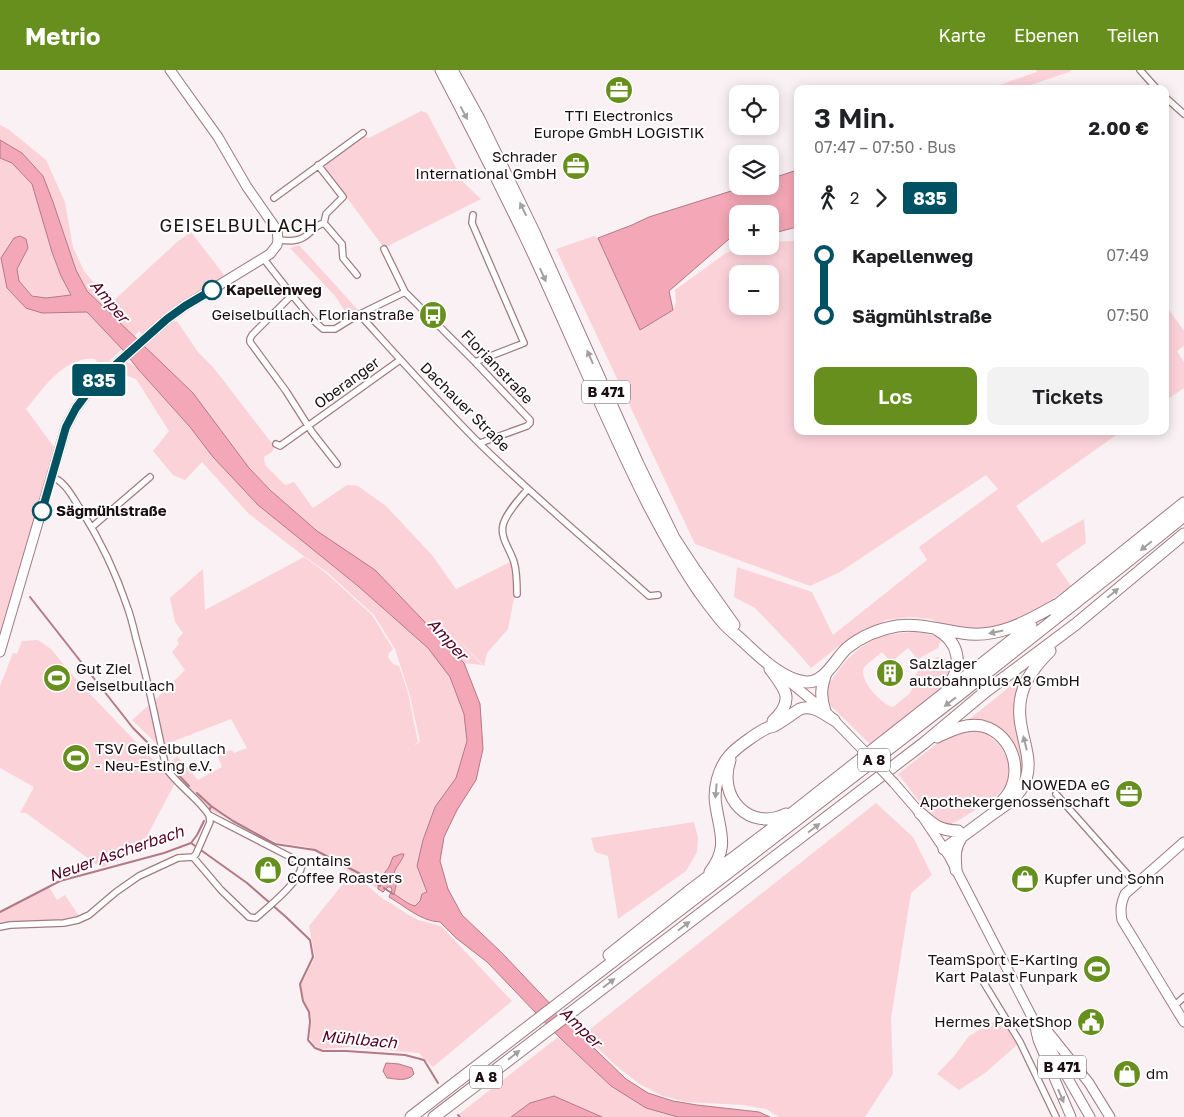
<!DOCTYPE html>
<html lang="de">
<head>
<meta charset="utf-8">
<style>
  body { margin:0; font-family:"Golos Text",sans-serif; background:#f2f2f2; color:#202124; height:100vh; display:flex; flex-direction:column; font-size:19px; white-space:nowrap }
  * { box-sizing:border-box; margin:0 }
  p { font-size:16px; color:#757577 }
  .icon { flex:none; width:28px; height:28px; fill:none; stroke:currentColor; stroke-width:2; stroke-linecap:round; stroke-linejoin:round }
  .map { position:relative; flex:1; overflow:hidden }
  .panel { position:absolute; left:794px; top:15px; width:375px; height:350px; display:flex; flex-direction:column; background:#fff; border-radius:10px; box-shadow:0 2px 12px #0003 }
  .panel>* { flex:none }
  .badge { padding:0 10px; border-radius:4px; font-size:18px; line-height:32px }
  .controls { position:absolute; left:729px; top:15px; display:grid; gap:10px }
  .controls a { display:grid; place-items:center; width:50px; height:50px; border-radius:10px; background:#fff; box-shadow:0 2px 12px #0003; font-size:25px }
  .map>.badge { position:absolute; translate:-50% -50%; box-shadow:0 0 0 2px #fff }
  .legs { display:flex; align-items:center; gap:8px; height:55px; padding:0 20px; font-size:16px }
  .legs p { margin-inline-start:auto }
  .overview { display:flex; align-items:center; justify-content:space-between; height:85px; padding:0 20px }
  h1 { font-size:28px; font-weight:600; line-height:38px }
  .primary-button { display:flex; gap:10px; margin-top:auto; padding:10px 20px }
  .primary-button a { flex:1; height:58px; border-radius:10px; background:#668f1e; color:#fff; font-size:20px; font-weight:600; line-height:58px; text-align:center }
  .primary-button a+a { background:#f2f2f2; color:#202124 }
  ul { padding:0 20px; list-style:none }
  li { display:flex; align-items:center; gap:18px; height:60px; font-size:19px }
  li i { display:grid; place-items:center; width:8px; height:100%; margin:0 6px; background:currentColor }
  li i::after { content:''; width:12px; height:12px; margin:-6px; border:4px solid; border-radius:50%; background:#fff }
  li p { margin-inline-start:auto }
  li:first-child i { background:linear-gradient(#0000 50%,currentColor 0) }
  li:last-child i { background:linear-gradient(currentColor 50%,#0000 0) }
  header { display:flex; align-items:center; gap:30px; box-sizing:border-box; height:70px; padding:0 25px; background:#668f1e; color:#fff }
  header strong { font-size:24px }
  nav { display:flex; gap:28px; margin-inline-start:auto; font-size:18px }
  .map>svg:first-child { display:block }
  .green { fill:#fcd2d9; fill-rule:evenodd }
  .water { fill:#f4a7b6; stroke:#b37985 }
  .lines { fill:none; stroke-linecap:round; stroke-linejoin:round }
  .stream { stroke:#b37985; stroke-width:2 }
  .street-casing { stroke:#9f7c83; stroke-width:8 }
  .secondary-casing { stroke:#9f7c83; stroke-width:11 }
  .primary-casing { stroke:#9f7c83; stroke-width:11 }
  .highway-casing { stroke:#9f7c83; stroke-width:13 }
  .street { stroke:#fff; stroke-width:5.5 }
  .secondary { stroke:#fff; stroke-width:9 }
  .primary { stroke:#fff; stroke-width:9 }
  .highway { stroke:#fff; stroke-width:11 }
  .primary-bridge-casing { stroke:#9f7c83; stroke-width:11; stroke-linecap:butt }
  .primary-bridge { stroke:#fff; stroke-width:9 }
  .oneway { fill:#a49fa0 }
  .line-1-casing { stroke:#fff; stroke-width:11 }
  .line-1 { stroke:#005262; stroke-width:8 }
  .stop-1-dot { fill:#fff; stroke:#005262; stroke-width:2.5 }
  .labels { text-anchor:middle; stroke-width:4; stroke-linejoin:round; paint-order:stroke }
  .shield { fill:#fff; stroke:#605759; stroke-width:1 }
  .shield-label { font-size:14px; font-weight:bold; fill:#1c0f12 }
  .poi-label { font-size:15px; fill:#1c0f12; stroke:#fff; text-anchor:start }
  .stop-label { font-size:15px; font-weight:bold; fill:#1c0f12; stroke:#fff; text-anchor:start }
  .street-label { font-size:15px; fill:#1c0f12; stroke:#fff }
  .water-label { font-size:16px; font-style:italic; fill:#550021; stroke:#fff }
  .quarter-label { font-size:18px; letter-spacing:1px; fill:#1c0f12; stroke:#fff }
</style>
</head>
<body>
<header>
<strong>Metrio</strong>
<nav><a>Karte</a><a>Ebenen</a><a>Teilen</a></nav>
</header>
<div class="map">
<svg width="1184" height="1047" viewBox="0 0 1184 1047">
  <rect width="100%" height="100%" fill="#f9f1f3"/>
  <path class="green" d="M1036 0H1072L1069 2 1019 19H988L1037 2Z
    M421 41 427 43 464 113 481 129 384 178 323 95 362 66 369 68Z
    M0 55 8 59 46 90 65 132 73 177 84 201 111 233 177 172 191 162 224 205 168 243 142 264 139 261 134 267 87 221 76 200 53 132 43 106 22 83 0 70Z
    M0 88 12 93 32 113 52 182 61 206 71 226 46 228 32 225 19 211 17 199 28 178 1 188 26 238 42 243 87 242 122 279 102 298 95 289C65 285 43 319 26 339L54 377 48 398 20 503 0 568Z
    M594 166 598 168 640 259 673 240 676 232 675 220 726 183 743 176H770V172L793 171 797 168 798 361H1122L1016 436 1042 473 1084 449 1086 473 1056 494 1071 516 1028 546 979 562 956 560 930 549 909 547 886 550 839 576 811 598 799 584 755 538 734 527 737 497 812 522 833 565 927 490 919 477 998 419 986 405 840 502 810 516 695 474 556 179ZM738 204H770V236H738Z
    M299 175 359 241 348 246 335 226 290 178Z
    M1165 234 1184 261V276L1177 281 1184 292V318L1165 331Z
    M177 251 198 282 213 297 270 371 276 374 272 382 264 387 265 395 285 415 294 412 313 438 347 415 358 416 386 436 432 485 456 519 510 492 514 504 516 518 508 559 487 583 484 596 453 565 482 595 464 593 375 500 317 461 270 420 249 398 231 375 144 276 170 252Z
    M128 292 138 299 190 357 213 387 258 435 358 516 429 578 450 607 464 644 467 671 456 708 434 738 423 770 417 796 427 822 415 836C407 834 401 828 394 824 396 816 398 811 394 803L396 796 401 790 393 787 389 797 379 810 378 819 308 777 278 773 206 738 180 713 167 697 177 686 198 710 222 697 217 684 232 680 234 683 247 678 231 649 164 675 155 672 132 650 157 628 185 600 172 582 179 574 177 570 183 563 175 552 170 528 203 499 205 540 304 487 326 503 372 545 393 579 389 583 388 587 393 594 399 596 408 623 418 672 414 676 420 672 410 626 395 579 374 545 327 502 305 487 248 443 202 392 185 410 173 405 153 381 169 361 136 309 116 302Z
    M917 562C925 563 934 564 941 570L938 578 918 589 908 578 891 592 882 582C878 586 867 593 864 598 858 610 882 635 893 637L909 624 914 616 916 604 924 594 938 587 951 590 952 597 945 615 872 676 830 635C827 631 825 622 827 616 828 613 832 610 834 607 845 590 859 576 878 568 891 563 903 563 917 562Z
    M38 570 51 579 74 607 175 713 139 781 103 797H100L26 743H20L34 717 0 698V616L13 583 17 584 22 571Z
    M1023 606 1016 628 1025 698 1016 721C1020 703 1022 696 1015 678L967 651Z
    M975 659C990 665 1000 672 1006 687 1019 714 996 728 975 740 966 746 957 751 948 756 928 747 912 721 898 704L952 662Z
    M876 733 913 767 932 805 911 823 891 948 893 1004 865 1047H779L766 1039 743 1035 686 1032 663 1026 641 1015 615 995 584 964Z
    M694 752 698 768 697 782 686 801 618 849 608 786 595 782 591 768Z
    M351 804 362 811 383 829 392 834 407 844 418 850 441 856 512 931 433 997 419 983 352 977 321 979 314 975 310 968 311 952 310 942 304 931 301 915 315 887 309 856Z
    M49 817 57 830 65 825 81 849 0 857V842Z
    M1002 947 1017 975 985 1003 959 1020 937 1004 955 985 969 966Z
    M557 968 561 970 610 1015 678 1047H602L554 1026 530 1033 511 1047H463L459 1044Z"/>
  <path class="water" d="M0 70 22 83 43 106 53 132 76 200 87 221 193 323 249 398 270 420 317 461 375 500 464 593 480 634 483 679 476 710 457 740 444 767 440 791 448 819 462 845 502 883 575 960 626 1009 648 1023 673 1031 697 1035 759 1042 770 1047H678L646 1038 611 1016 561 969 487 892 456 868 440 852C420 851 405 836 389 827L392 820 391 817H388L383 822 378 819 379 810 389 797 393 787 401 784H404C403 790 396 796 394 803 398 811 396 816 394 824 401 828 407 834 415 836L420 831 422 824 427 822 417 796 423 770 435 737 456 708 467 671 464 644 450 607 428 578 358 516 258 435 213 387 190 357 138 299 122 279 87 242 42 243 26 238 7 218 1 188 14 168 20 166 26 169 28 178 17 199 19 211 32 226 46 228 71 225 61 206 52 182 32 114 12 93 0 88Z
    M797 100V157L770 164V144H738L737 168 729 169 669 221 673 240 640 260 598 168 632 155 649 147 747 116H770V109Z
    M386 993 399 994 412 998 414 1004C407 1012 397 1009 387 1008L383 1001Z
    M554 1026 602 1047H511L530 1033Z"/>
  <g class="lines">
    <path class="stream" d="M30 527 133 658 156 681
      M170 696 189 716
      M197 723 211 736
      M210 739 211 736 233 751 275 774 315 780 370 809 380 816
      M191 773 247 813 286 847 310 870 313 887 300 914 303 931 309 942 310 952 308 970 315 978 323 981H346L405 985 424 990 438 1013
      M384 818 393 824
      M0 842 60 811 164 783 191 773 197 765 204 751
      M458 1045 460 1047"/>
    <g class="street-casing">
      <path id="street" d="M1140 0 1157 19
        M1165 27 1184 44
        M274 128 363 63
        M473 145 472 153 524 273 475 292
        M324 153 342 174 343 188 357 205
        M278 170C288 171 299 172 307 165 313 160 316 155 324 153L326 144 343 127 318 95
        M384 179 405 222 475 292 530 350V353L527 356 480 373
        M263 188 292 225 312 249 323 259H335L356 246 405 222
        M292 225 252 265 250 269V272L286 321 312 362 337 394
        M360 245C399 288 438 332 479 373 533 426 592 475 649 526L658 525
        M276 374 280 376 400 290
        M51 407C64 410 72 426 79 437 100 469 116 503 128 539 132 550 134 561 137 572 149 614 157 656 166 698 178 716 197 727 209 745L302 793C302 811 269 836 256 848L249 847 221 820 193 787
        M92 457 150 407
        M517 524C517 513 517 502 514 492 510 479 500 468 503 455 506 443 520 428 528 419
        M1056 724 1137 815
        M0 857 10 855 64 853 78 850 89 845 116 822 139 806 178 788 193 787 196 784 210 752 209 745
        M984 913 1020 972 1056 1047
        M1174 936 1184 927"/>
    </g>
    <g class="secondary-casing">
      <path id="secondary" d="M0 582 66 357 76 338 94 314 167 249 185 236 270 184 277 175 278 170 277 160 247 117 218 67 170 0
        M1184 772 1125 824C1121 833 1120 839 1122 850L1184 952"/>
    </g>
    <g class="primary-casing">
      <path id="primary" d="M785 608 825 641 864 681
        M894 713 920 743 949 786 1032 947 1066 1005 1090 1047
        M1040 954 1045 958 1089 1013 1110 1047
        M1035 957 1038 970 1071 1047"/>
    </g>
    <g class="highway-casing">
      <path id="highway" d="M441 0C470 55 498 110 525 166 567 254 603 345 647 432 663 463 680 494 700 523 708 534 716 545 725 555 732 562 740 568 747 575 762 589 784 610 806 612 825 613 835 589 847 578 862 566 879 559 897 556 920 553 940 560 962 563 997 569 1026 552 1056 535
        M452 0 479 49 534 162 638 394 674 468 695 500 734 555
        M1052 539 1184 433
        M936 559C960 572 963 595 948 617
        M770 599C786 620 795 630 773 651
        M825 641C820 627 821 617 826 603
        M937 667C952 660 966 653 982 656 1015 664 1026 709 1002 731
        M730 690C717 727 749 762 786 744
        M920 743C934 755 938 760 958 761
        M944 779C960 768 975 757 991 745 1002 737 1015 730 1022 718 1036 694 1022 672 1020 648 1017 619 1031 600 1050 581
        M956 800C955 788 954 778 961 768
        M710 802C729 777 720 763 716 736 713 720 718 698 730 685 737 677 757 663 767 658 769 657 772 657 774 656 783 651 792 644 800 639 812 634 824 644 834 650
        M609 885 688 822 786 748 1031 555
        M411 1047 955 628 1127 492 1184 446
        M434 1047 924 673 985 622 1076 554 1184 464"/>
    </g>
    <use href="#street" class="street"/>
    <use href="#secondary" class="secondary"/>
    <use href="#primary" class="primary"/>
    <use href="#highway" class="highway"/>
    <g class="primary-bridge-casing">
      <path id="primary-bridge" d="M864 681 894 713"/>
    </g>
    <use href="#primary-bridge" class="primary-bridge"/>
  </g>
  <defs><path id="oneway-solid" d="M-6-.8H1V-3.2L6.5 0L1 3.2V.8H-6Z" transform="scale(1.25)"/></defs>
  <g class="oneway">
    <use href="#oneway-solid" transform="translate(464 43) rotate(62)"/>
    <use href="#oneway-solid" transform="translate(523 139) rotate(-116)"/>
    <use href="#oneway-solid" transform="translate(543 205) rotate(66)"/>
    <use href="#oneway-solid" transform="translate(590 287) rotate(-114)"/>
    <use href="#oneway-solid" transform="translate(1146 476) rotate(141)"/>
    <use href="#oneway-solid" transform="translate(1113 523) rotate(-40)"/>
    <use href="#oneway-solid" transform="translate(996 562) rotate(168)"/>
    <use href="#oneway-solid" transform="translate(950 632) rotate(142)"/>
    <use href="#oneway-solid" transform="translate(1025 673) rotate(-104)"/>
    <use href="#oneway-solid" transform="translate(716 721) rotate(95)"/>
    <use href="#oneway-solid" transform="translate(814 758) rotate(-37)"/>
    <use href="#oneway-solid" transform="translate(684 856) rotate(-37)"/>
    <use href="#oneway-solid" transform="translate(609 913) rotate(-37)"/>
    <use href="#oneway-solid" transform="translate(514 985) rotate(-38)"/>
    <use href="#oneway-solid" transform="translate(1061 1026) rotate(67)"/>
  </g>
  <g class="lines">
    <g class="line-1-casing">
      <path id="line-1" d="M42 441 66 357 76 338 94 314 167 249 185 236 212 220"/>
    </g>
    <use href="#line-1" class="line-1"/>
  </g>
  <defs>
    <g id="office-disc" transform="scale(1.4375)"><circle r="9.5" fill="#668f1e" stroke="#fff"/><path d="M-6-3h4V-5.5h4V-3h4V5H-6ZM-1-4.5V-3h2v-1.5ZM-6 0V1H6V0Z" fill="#fff"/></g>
    <g id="bus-disc" transform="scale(1.4375)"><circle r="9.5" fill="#668f1e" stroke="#fff"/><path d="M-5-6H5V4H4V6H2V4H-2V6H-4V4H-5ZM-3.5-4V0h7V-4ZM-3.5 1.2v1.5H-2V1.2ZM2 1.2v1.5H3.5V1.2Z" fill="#fff"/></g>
    <g id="building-disc" transform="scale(1.4375)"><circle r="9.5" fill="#668f1e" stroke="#fff"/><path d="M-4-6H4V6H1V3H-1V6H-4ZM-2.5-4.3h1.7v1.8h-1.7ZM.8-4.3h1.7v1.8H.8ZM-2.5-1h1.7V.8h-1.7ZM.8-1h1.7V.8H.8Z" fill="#fff"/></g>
    <g id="stadium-disc" transform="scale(1.4375)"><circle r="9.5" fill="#668f1e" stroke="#fff"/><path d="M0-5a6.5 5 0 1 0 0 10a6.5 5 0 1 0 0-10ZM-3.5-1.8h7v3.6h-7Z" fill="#fff"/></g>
    <g id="shop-disc" transform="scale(1.4375)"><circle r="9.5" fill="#668f1e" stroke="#fff"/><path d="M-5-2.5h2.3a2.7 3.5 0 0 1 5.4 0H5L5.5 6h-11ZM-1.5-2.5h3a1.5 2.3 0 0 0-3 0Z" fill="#fff"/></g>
    <g id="civic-disc" transform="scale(1.4375)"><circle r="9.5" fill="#668f1e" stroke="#fff"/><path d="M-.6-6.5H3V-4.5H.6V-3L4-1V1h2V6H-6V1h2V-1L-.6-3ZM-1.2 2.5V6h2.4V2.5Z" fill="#fff"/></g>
  </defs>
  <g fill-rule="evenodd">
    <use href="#office-disc" x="619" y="20"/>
    <use href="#office-disc" x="576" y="96"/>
    <use href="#bus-disc" x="433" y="245"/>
    <use href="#building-disc" x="890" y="603"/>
    <use href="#stadium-disc" x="57" y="608"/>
    <use href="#stadium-disc" x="76" y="688"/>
    <use href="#office-disc" x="1129" y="724"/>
    <use href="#shop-disc" x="268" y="800"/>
    <use href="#shop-disc" x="1025" y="809"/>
    <use href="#stadium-disc" x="1097" y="899"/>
    <use href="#civic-disc" x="1091" y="952"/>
    <use href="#shop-disc" x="1127" y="1004"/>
  </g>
  <g class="stop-1-dot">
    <circle cx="212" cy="220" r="9"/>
    <circle cx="42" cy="441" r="9"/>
  </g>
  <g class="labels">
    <g class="shield">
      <rect x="582" y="310.5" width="48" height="23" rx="4"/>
      <rect x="858" y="678.5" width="32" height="23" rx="4"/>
      <rect x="1038" y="985.5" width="48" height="23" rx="4"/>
      <rect x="470" y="995.5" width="32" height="23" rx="4"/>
    </g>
    <g class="shield-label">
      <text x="606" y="327">B 471</text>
      <text x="874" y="695">A 8</text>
      <text x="1062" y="1002">B 471</text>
      <text x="486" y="1012">A 8</text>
    </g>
    <g class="poi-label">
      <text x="619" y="51" text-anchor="middle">TTI Electronics<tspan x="619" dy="17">Europe GmbH LOGISTIK</tspan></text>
      <text x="557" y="92" text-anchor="end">Schrader<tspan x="557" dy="17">International GmbH</tspan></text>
      <text x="414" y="250" text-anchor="end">Geiselbullach, Florianstraße</text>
      <text x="909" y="599">Salzlager<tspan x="909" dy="17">autobahnplus A8 GmbH</tspan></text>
      <text x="76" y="604">Gut Ziel<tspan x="76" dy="17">Geiselbullach</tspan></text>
      <text x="95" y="684">TSV Geiselbullach<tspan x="95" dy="17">- Neu-Esting e.V.</tspan></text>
      <text x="1110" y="720" text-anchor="end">NOWEDA eG<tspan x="1110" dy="17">Apothekergenossenschaft</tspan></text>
      <text x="287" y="796">Contains<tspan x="287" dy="17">Coffee Roasters</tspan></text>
      <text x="1044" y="814">Kupfer und Sohn</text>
      <text x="1078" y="895" text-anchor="end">TeamSport E-Karting<tspan x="1078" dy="17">Kart Palast Funpark</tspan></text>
      <text x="1072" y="957" text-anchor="end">Hermes PaketShop</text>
      <text x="1146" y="1009">dm</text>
    </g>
    <g class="stop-label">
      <text x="226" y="225">Kapellenweg</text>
      <text x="56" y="446">Sägmühlstraße</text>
    </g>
    <g class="street-label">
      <text transform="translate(497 297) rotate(46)" y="5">Florianstraße</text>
      <text transform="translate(347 313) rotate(-36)" y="5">Oberanger</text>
      <text transform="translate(465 337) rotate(45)" y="5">Dachauer Straße</text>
    </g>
    <g class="water-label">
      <text transform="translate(110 231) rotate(50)" y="6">Amper</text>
      <text transform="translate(448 569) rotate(48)" y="6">Amper</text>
      <text transform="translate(116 783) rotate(-19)" y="6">Neuer Ascherbach</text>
      <text transform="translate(581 957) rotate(44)" y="6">Amper</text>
      <text transform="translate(359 969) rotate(5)" y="6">Mühlbach</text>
    </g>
    <g class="quarter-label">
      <text x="239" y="162">GEISELBULLACH</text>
    </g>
  </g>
</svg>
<div class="controls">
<a><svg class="icon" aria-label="locate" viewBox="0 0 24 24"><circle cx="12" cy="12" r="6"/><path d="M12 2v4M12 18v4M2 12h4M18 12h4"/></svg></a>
<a><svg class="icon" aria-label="layers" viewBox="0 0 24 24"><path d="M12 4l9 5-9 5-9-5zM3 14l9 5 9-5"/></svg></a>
<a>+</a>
<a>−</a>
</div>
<b class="badge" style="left:99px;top:310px;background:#005262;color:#fff">835</b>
<section class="panel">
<div class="overview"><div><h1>3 Min.</h1><p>07:47 – 07:50 · Bus</p></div><b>2.00 €</b></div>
<div class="legs"><svg class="icon" aria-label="walk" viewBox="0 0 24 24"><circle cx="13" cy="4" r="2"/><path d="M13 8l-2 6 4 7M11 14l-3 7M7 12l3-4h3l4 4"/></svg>2<svg class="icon" aria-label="forward" viewBox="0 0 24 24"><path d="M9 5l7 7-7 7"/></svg><b class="badge" style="background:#005262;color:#fff">835</b></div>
<ul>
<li><i style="color:#005262"></i><b>Kapellenweg</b><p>07:49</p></li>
<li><i style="color:#005262"></i><b>Sägmühlstraße</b><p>07:50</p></li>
</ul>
<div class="primary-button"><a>Los</a><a>Tickets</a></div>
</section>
</div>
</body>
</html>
